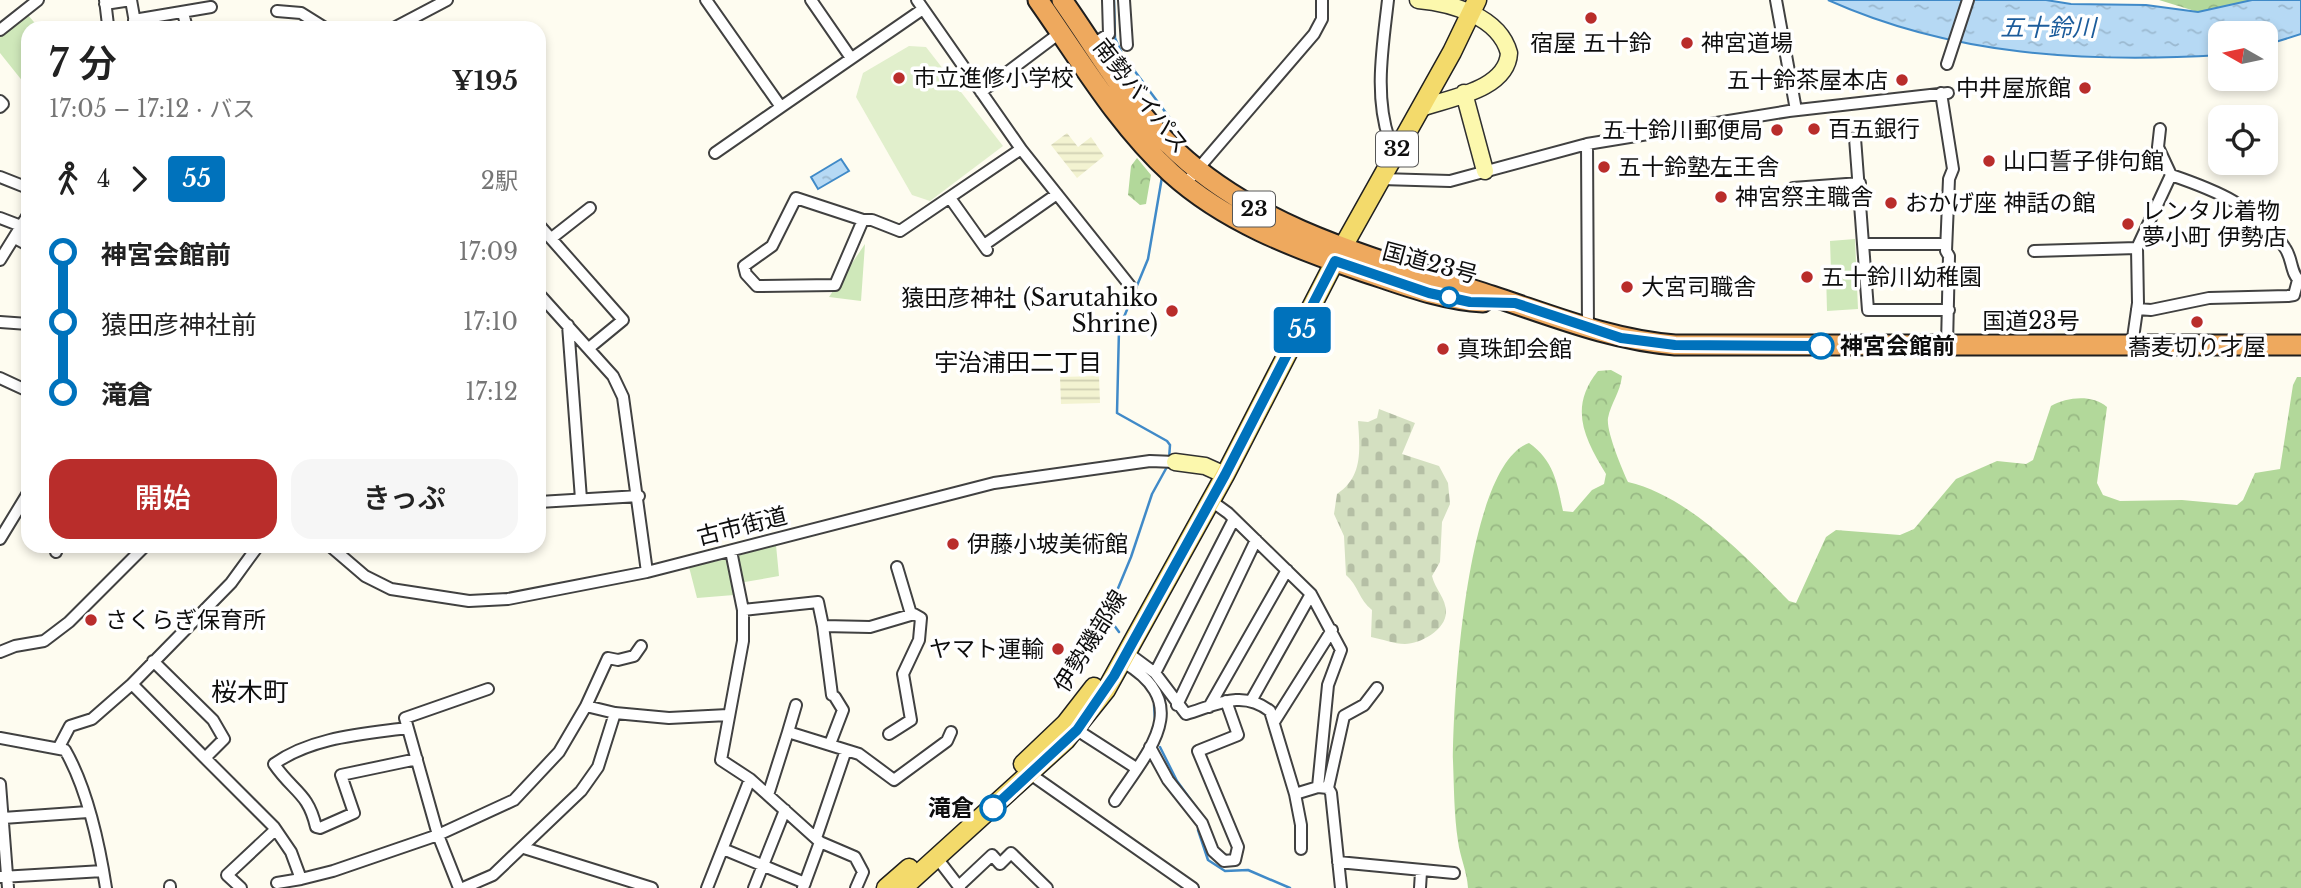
<!DOCTYPE html>
<html lang="ja">
<head>
<meta charset="utf-8">
<style>
  body { margin:0; font-family:"Libre Baskerville","Noto Sans JP",serif; background:#f6f6f6; color:#222; height:100vh; display:flex; flex-direction:column; font-size:26px; white-space:nowrap }
  * { box-sizing:border-box; margin:0 }
  p { font-size:23px; color:#767676 }
  .icon { flex:none; width:38px; height:38px; fill:none; stroke:currentColor; stroke-width:2; stroke-linecap:round; stroke-linejoin:round }
  .map { position:relative; flex:1; overflow:hidden }
  .side { position:absolute; left:21px; top:21px; width:525px; height:532px; display:flex; flex-direction:column; background:#fff; border-radius:21px; box-shadow:0 4px 10px #0003 }
  .side>* { flex:none }
  .badge { padding:0 14px; border-radius:5px; font-size:24px; line-height:46px }
  .needle { width:46px; rotate:279deg }
  .fabs { position:absolute; left:2208px; top:21px; display:grid; gap:14px }
  .fabs a { display:grid; place-items:center; width:70px; height:70px; border-radius:14px; background:#fff; box-shadow:0 4px 10px #0003; font-size:35px }
  .map>.badge { position:absolute; translate:-50% -50%; box-shadow:0 0 0 4px #fff }
  .legs { display:flex; align-items:center; gap:10px; height:77px; padding:0 28px; font-size:23px }
  .legs p { margin-inline-start:auto }
  .head { display:flex; align-items:center; justify-content:space-between; height:119px; padding:0 28px }
  h1 { font-size:38px; font-weight:600; line-height:52px }
  .button { display:flex; gap:14px; margin-top:auto; padding:14px 28px }
  .button a { flex:1; height:80px; border-radius:21px; background:#b92d2b; color:#fff; font-size:28px; font-weight:600; line-height:80px; text-align:center }
  .button a+a { background:#f6f6f6; color:#222 }
  ul { padding:0 28px; list-style:none }
  li { display:flex; align-items:center; gap:24px; height:70px; font-size:26px }
  li i { display:grid; place-items:center; width:10px; height:100%; margin:0 9px; background:currentColor }
  li i::after { content:''; width:18px; height:18px; margin:-9px; border:5px solid; border-radius:50%; background:#fff }
  li p { margin-inline-start:auto }
  li:first-child i { background:linear-gradient(#0000 50%,currentColor 0) }
  li:last-child i { background:linear-gradient(currentColor 50%,#0000 0) }
  .map>svg:first-child { display:block }
  .farmland { fill:url(#farmland-rules) }
  .forest { fill:url(#forest-crowns) }
  .cemetery { fill:url(#cemetery-stones) }
  .park { fill:#cfe8ba }
  .pitch { fill:#e1efcc }
  .water { fill:url(#water-ripples); stroke:#408ac8; stroke-width:2 }
  .lines { fill:none; stroke-linecap:round; stroke-linejoin:round }
  .stream { stroke:#408ac8; stroke-width:2.5 }
  .street-casing { stroke:#414141; stroke-width:14 }
  .secondary-casing { stroke:#303030; stroke-width:19 }
  .primary-casing { stroke:#1f1f1f; stroke-width:21 }
  .highway-casing { stroke:#1f1f1f; stroke-width:23 }
  .street { stroke:#fff; stroke-width:10 }
  .secondary { stroke:#fcf8ad; stroke-width:16 }
  .primary { stroke:#f3da6b; stroke-width:18 }
  .highway { stroke:#eea95e; stroke-width:19 }
  .line-1-casing { stroke:#fff; stroke-width:16 }
  .line-1 { stroke:#0072bc; stroke-width:10 }
  .poi-dot { fill:#b92d2b; stroke:#fff; stroke-width:2.5 }
  .stop-1-dot { fill:#fff; stroke:#0072bc; stroke-width:3.5 }
  .labels { text-anchor:middle; stroke-width:7; stroke-linejoin:round; paint-order:stroke }
  .shield { fill:#fff; stroke:#565656; stroke-width:2 }
  .shield-label { font-size:21px; font-weight:bold; fill:#0e0e0e }
  .poi-label { font-size:23px; fill:#0e0e0e; stroke:#fff; text-anchor:start }
  .street-label { font-size:23px; fill:#0e0e0e; stroke:#fff }
  .stop-label { font-size:23px; font-weight:bold; fill:#0e0e0e; stroke:#fff; text-anchor:start }
  .water-label { font-size:24px; font-style:italic; fill:#1c5c9b; stroke:#fff }
  .neighbourhood-label { font-size:24px; fill:#0e0e0e; stroke:#fff }
  .quarter-label { font-size:26px; fill:#0e0e0e; stroke:#fff }
</style>
</head>
<body>
<div class="map">
<svg width="2301" height="888" viewBox="0 0 2301 888">
  <defs>
    <pattern id="farmland-rules" width="6" height="5" patternUnits="userSpaceOnUse" patternTransform="scale(1.75)"><rect width="6" height="5" fill="#f3f3d1"/><path d="M0 2.5h6" fill="none" stroke="#cfcfb2"/></pattern>
    <pattern id="forest-crowns" width="20" height="18" patternUnits="userSpaceOnUse" patternTransform="scale(1.75)"><rect width="20" height="18" fill="#b2d89a"/><path d="M2 6a3 3 0 1 1 6 0M12 15a3 3 0 1 1 6 0" fill="none" stroke="#98b884"/></pattern>
    <pattern id="cemetery-stones" width="16" height="16" patternUnits="userSpaceOnUse" patternTransform="scale(1.75)"><rect width="16" height="16" fill="#d4e0c1"/><path d="M2 7V4a2 2 0 0 1 4 0v3zM10 15v-3a2 2 0 0 1 4 0v3z" fill="#b5bfa5"/></pattern>
    <pattern id="water-ripples" width="26" height="14" patternUnits="userSpaceOnUse" patternTransform="scale(1.75)"><rect width="26" height="14" fill="#b6d9f4"/><path d="M2 4q2-2 4 0t4 0M15 11q2-2 4 0t4 0" fill="none" stroke="#9bb9d0"/></pattern>
  </defs>
  <rect width="100%" height="100%" fill="#fefcf0"/>
  <path class="farmland" d="M1067 133 1078 147 1091 137 1104 156 1077 178 1051 145Z
    M1099 376 1100 403 1061 404 1060 377Z"/>
  <path class="forest" d="M2159 0H2263L2198 12Z
    M1137 158 1151 175 1146 204 1140 205 1128 195 1131 166Z
    M1611 370 1622 376C1620 393 1611 403 1608 418 1606 431 1622 469 1628 482 1689 496 1746 557 1789 601L1796 603 1826 537 1836 530 1900 535 1914 529 1956 479 1997 461 2026 464 2033 460 2051 406C2067 397 2092 394 2107 407L2097 483 2103 495 2120 501 2182 500 2237 505 2243 500 2255 473 2280 469 2293 385 2297 377H2301V888H1468C1467 871 1460 857 1458 841 1454 815 1454 787 1453 761 1453 699 1466 465 1529 443 1554 461 1557 482 1563 511L1573 512 1592 490 1604 484 1606 474C1585 439 1568 408 1598 371Z"/>
  <path class="cemetery" d="M1379 409 1415 423 1402 454 1439 466 1448 483 1450 504 1442 522 1440 562 1432 576C1435 589 1446 598 1446 612 1446 630 1420 644 1405 644 1394 644 1382 639 1371 637L1372 610C1359 600 1358 585 1346 575L1344 536 1334 514 1337 494C1363 477 1360 450 1358 421L1368 422 1377 418Z"/>
  <path class="park" d="M28 15 39 28H28V88L0 53V37Z
    M1855 239 1858 309 1827 311 1826 272 1831 271 1830 241Z
    M865 244 861 301 829 297Z
    M776 545 779 576 739 583 737 556Z
    M727 559 734 595 697 598 689 567Z"/>
  <path class="pitch" d="M909 46 926 47 1003 146 930 201 912 195 856 97 863 73Z"/>
  <path class="water" d="M1828 0H2046L2071 4 2146 5 2198 12 2252 0H2301V34L2266 45V33H2221V55C2086 63 1953 56 1828 0Z
    M841 159 849 171 818 189 811 177Z"/>
  <g class="lines">
    <path class="stream" d="M1114 0 1115 38 1122 54 1169 117 1172 123 1170 133
      M1162 177 1148 259 1119 329 1117 413 1167 441 1170 445 1169 459
      M1119 632 1111 621 1109 610 1131 557 1152 494 1168 465
      M1154 705 1155 720
      M1160 747 1177 781 1201 814
      M1198 830 1208 860 1225 871 1248 870 1290 888"/>
    <g class="street-casing">
      <path id="street" d="M105 0 108 25
        M706 0 781 107 923 9
        M811 0 851 58
        M917 0 1021 149 1131 287
        M1124 0 1127 45
        M1388 0C1383 45 1374 95 1389 139L1399 146
        M1776 0 1796 110
        M105 4 131 0 136 28
        M277 11 301 13 325 28
        M183 13 187 28
        M134 20 211 7
        M394 28 447 0
        M0 30 38 0
        M1093 44 1109 34 1108 0
        M1947 64 1968 0
        M981 92 1061 32
        M1941 93 1953 169 1949 179 1946 251 1949 256 1947 345
        M0 101 3 104 0 107
        M2160 129 2158 147 2171 175C2215 190 2258 207 2285 248 2293 259 2290 274 2301 282
        M1855 138 1868 310H1949
        M1587 144 1588 329
        M715 153 781 107
        M0 177 28 188
        M1381 179 1450 181 1587 144 1789 111 1948 93
        M1185 184 1314 34 1322 19V0
        M1793 188 1860 183
        M796 198 863 220 835 285 757 286 746 274 744 266 772 246Z
        M950 198 987 250
        M0 218 21 226
        M863 220H872L900 231 1021 149
        M539 225 623 320 589 348
        M553 237 590 208
        M15 238 28 245
        M1863 244H1946
        M984 245 1057 194
        M2034 251 2137 248
        M0 260 28 215
        M539 294 613 376 623 397 647 572
        M2137 309 2151 310 2209 298 2288 296 2294 295 2298 280
        M0 322 28 324
        M568 325 581 499
        M2132 345 2138 303 2137 248 2171 175
        M0 378 28 391
        M1210 500 1228 513 1311 594 1341 650 1328 685 1318 787
        M539 502 639 496
        M0 539 28 493
        M85 546H86
        M330 546 365 576 391 589 469 601 508 599 647 572 994 483 1150 461 1175 462
        M731 551 743 610V641L721 760 750 779 820 842 855 857 863 872 856 888
        M56 552 58 546
        M897 567 911 614
        M743 610 818 602 823 626 870 627 914 614 921 618 919 640 903 674 911 720 889 734
        M823 626 832 695
        M0 652 15 646 44 641 69 622 144 547
        M1128 653 1155 673 1186 714C1216 705 1242 689 1270 711L1295 794 1318 787 1328 788 1331 793 1341 888
        M153 661 213 720 224 739 205 758 274 827 291 852 301 879 333 871 438 835 514 800 559 752 586 706 615 713 669 718 728 715
        M1155 673 1234 519
        M132 684 205 758
        M1251 701 1311 594
        M1177 705 1256 540
        M586 706 608 658 618 660 634 656 641 646
        M1209 707 1287 570
        M1274 722 1332 630
        M407 728C363 734 312 737 274 764 293 792 308 792 316 827L320 828 354 813 341 775 417 759
        M1077 730 1136 768
        M788 732 796 705
        M0 738 65 750C88 790 99 843 106 888
        M830 744 843 710 835 697
        M59 747 70 726 92 719 132 684 231 583 258 546
        M1150 747 1168 780 1202 823 1213 851 1224 861 1235 860 1238 847 1198 751 1238 735 1226 701
        M1026 771 1193 888
        M0 784 8 888
        M1328 788 1344 716 1364 705 1377 688
        M1295 794 1301 825V849
        M768 795 788 732 859 754 894 780 947 741 951 732
        M1115 801C1148 751 1195 704 1123 662
        M3 818 88 812
        M816 838 846 750
        M524 848 652 888
        M723 849 805 883
        M937 858 960 888
        M1338 862 1454 873
        M1 877 103 871
        M277 883 301 879
        M959 886 992 855 1000 864 1011 853 1047 888
        M170 888V886
        M241 888 227 875 274 831
        M459 888 438 835 405 718 488 689
        M463 888 493 875 581 791 598 767 615 713
        M707 888 750 779
        M754 888 785 810
        M803 888 820 842
        M1420 888 1421 872"/>
    </g>
    <g class="secondary-casing">
      <path id="secondary" d="M1418 0C1451 3 1499 16 1509 53 1507 90 1449 98 1421 108
        M1464 93 1485 171
        M1175 462 1205 466 1225 475"/>
    </g>
    <g class="primary-casing">
      <path id="primary" d="M1023 764 1066 723 1094 687
        M886 888 909 868
        M903 888 1066 740 1106 690 1225 475 1335 261 1452 52 1477 0"/>
    </g>
    <g class="highway-casing">
      <path id="highway" d="M1038 0C1079 58 1118 125 1171 173 1224 221 1292 247 1359 270 1399 283 1440 300 1483 302
        M1062 0C1098 51 1131 110 1177 152 1264 233 1382 260 1492 296 1553 316 1611 340 1675 345H2301"/>
    </g>
    <use href="#street" class="street"/>
    <use href="#secondary" class="secondary"/>
    <use href="#primary" class="primary"/>
    <use href="#highway" class="highway"/>
  </g>
  <g class="lines">
    <g class="line-1-casing">
      <path id="line-1" d="M993 808 1077 730 1114 676 1225 475 1335 261 1429 293 1470 302 1515 303 1621 338 1675 345 1821 346"/>
    </g>
    <use href="#line-1" class="line-1"/>
  </g>
  <g class="poi-dot">
    <circle cx="1591" cy="18" r="7"/>
    <circle cx="1687" cy="43" r="7"/>
    <circle cx="899" cy="78" r="7"/>
    <circle cx="1902" cy="80" r="7"/>
    <circle cx="2085" cy="88" r="7"/>
    <circle cx="1814" cy="129" r="7"/>
    <circle cx="1777" cy="130" r="7"/>
    <circle cx="1989" cy="161" r="7"/>
    <circle cx="1604" cy="167" r="7"/>
    <circle cx="1721" cy="197" r="7"/>
    <circle cx="1891" cy="203" r="7"/>
    <circle cx="2128" cy="224" r="7"/>
    <circle cx="1807" cy="277" r="7"/>
    <circle cx="1627" cy="287" r="7"/>
    <circle cx="1172" cy="311" r="7"/>
    <circle cx="2197" cy="322" r="7"/>
    <circle cx="1443" cy="349" r="7"/>
    <circle cx="953" cy="544" r="7"/>
    <circle cx="91" cy="620" r="7"/>
    <circle cx="1058" cy="649" r="7"/>
  </g>
  <g class="stop-1-dot">
    <circle cx="1449" cy="297" r="9"/>
    <circle cx="1821" cy="346" r="12"/>
    <circle cx="993" cy="808" r="12"/>
  </g>
  <g class="labels">
    <g class="shield">
      <rect x="1376" y="131.5" width="42" height="35" rx="5"/>
      <rect x="1233" y="191.5" width="42" height="35" rx="5"/>
    </g>
    <g class="shield-label">
      <text x="1397" y="156">32</text>
      <text x="1254" y="216">23</text>
    </g>
    <g class="poi-label">
      <text x="1591" y="51" text-anchor="middle">宿屋 五十鈴</text>
      <text x="1701" y="51">神宮道場</text>
      <text x="913" y="86">市立進修小学校</text>
      <text x="1888" y="88" text-anchor="end">五十鈴茶屋本店</text>
      <text x="2071" y="96" text-anchor="end">中井屋旅館</text>
      <text x="1828" y="137">百五銀行</text>
      <text x="1763" y="138" text-anchor="end">五十鈴川郵便局</text>
      <text x="2003" y="169">山口誓子俳句館</text>
      <text x="1618" y="175">五十鈴塾左王舎</text>
      <text x="1735" y="205">神宮祭主職舎</text>
      <text x="1905" y="211">おかげ座 神話の館</text>
      <text x="2142" y="219">レンタル着物<tspan x="2142" dy="26">夢小町 伊勢店</tspan></text>
      <text x="1821" y="285">五十鈴川幼稚園</text>
      <text x="1641" y="295">大宮司職舎</text>
      <text x="1158" y="306" text-anchor="end">猿田彦神社 (Sarutahiko<tspan x="1158" dy="26">Shrine)</tspan></text>
      <text x="2197" y="355" text-anchor="middle">蕎麦切り才屋</text>
      <text x="1457" y="357">真珠卸会館</text>
      <text x="967" y="552">伊藤小坡美術館</text>
      <text x="105" y="628">さくらぎ保育所</text>
      <text x="1044" y="657" text-anchor="end">ヤマト運輸</text>
    </g>
    <g class="street-label">
      <text transform="translate(1141 96) rotate(52)" y="8">南勢バイパス</text>
      <text transform="translate(1430 263) rotate(15)" y="8">国道23号</text>
      <text x="2031" y="329">国道23号</text>
      <text transform="translate(742 526) rotate(-14)" y="8">古市街道</text>
      <text transform="translate(1090 641) rotate(-58)" y="8">伊勢磯部線</text>
    </g>
    <g class="stop-label">
      <text x="1840" y="354">神宮会館前</text>
      <text x="974" y="816" text-anchor="end">滝倉</text>
    </g>
    <g class="water-label">
      <text x="2048" y="36">五十鈴川</text>
    </g>
    <g class="neighbourhood-label">
      <text x="1018" y="371">宇治浦田二丁目</text>
    </g>
    <g class="quarter-label">
      <text x="250" y="701">桜木町</text>
    </g>
  </g>
</svg>
<div class="fabs">
<a><svg class="needle" viewBox="-14 -14 28 28"><path d="M0-13l5 13h-10z" fill="#e53935"/><path d="M0 13l5-13h-10z" fill="#767676"/></svg></a>
<a><svg class="icon" aria-label="locate" viewBox="0 0 24 24"><circle cx="12" cy="12" r="6"/><path d="M12 2v4M12 18v4M2 12h4M18 12h4"/></svg></a>
</div>
<b class="badge" style="left:1302px;top:330px;background:#0072bc;color:#fff">55</b>
<section class="side">
<div class="head"><div><h1>7 分</h1><p>17:05 – 17:12 · バス</p></div><b>¥195</b></div>
<div class="legs"><svg class="icon" aria-label="walk" viewBox="0 0 24 24"><circle cx="13" cy="4" r="2"/><path d="M13 8l-2 6 4 7M11 14l-3 7M7 12l3-4h3l4 4"/></svg>4<svg class="icon" aria-label="forward" viewBox="0 0 24 24"><path d="M9 5l7 7-7 7"/></svg><b class="badge" style="background:#0072bc;color:#fff">55</b><p>2駅</p></div>
<ul>
<li><i style="color:#0072bc"></i><b>神宮会館前</b><p>17:09</p></li>
<li><i style="color:#0072bc"></i><span>猿田彦神社前</span><p>17:10</p></li>
<li><i style="color:#0072bc"></i><b>滝倉</b><p>17:12</p></li>
</ul>
<div class="button"><a>開始</a><a>きっぷ</a></div>
</section>
</div>
</body>
</html>
